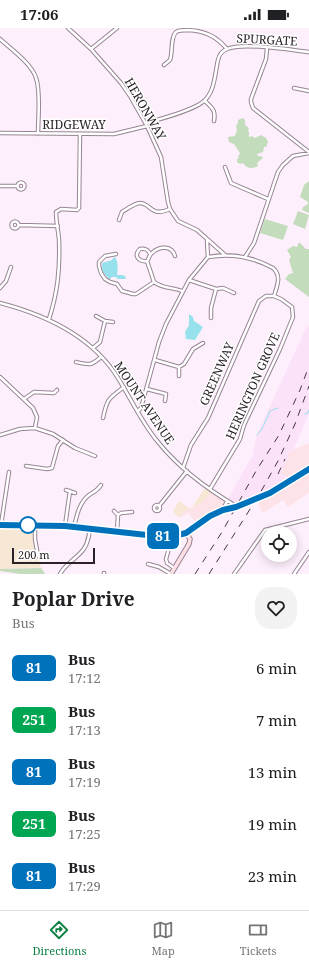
<!DOCTYPE html>
<html lang="en">
<head>
<meta charset="utf-8">
<style>
  body { margin:0; font-family:"Noto Serif",serif; background:#f2f2f2; color:#202124; height:100vh; display:flex; flex-direction:column; font-size:15px; white-space:nowrap }
  * { box-sizing:border-box; margin:0 }
  p { font-size:13px; color:#757577 }
  .icon { flex:none; width:22px; height:22px; fill:none; stroke:currentColor; stroke-width:2; stroke-linecap:round; stroke-linejoin:round }
  .map { position:relative; height:546px; overflow:hidden }
  .sheet { display:flex; flex-direction:column; background:#fff; flex:1 }
  .sheet>* { flex:none }
  .badge { padding:0 8px; border-radius:6px; font-size:14px; line-height:26px }
  .buttons { position:absolute; left:261px; top:498px; display:grid; gap:8px }
  .buttons a { display:grid; place-items:center; width:36px; height:36px; border-radius:50%; background:#fff; box-shadow:0 2px 10px #0003; font-size:20px }
  .scale { position:absolute; left:12px; bottom:10px; width:83px; box-sizing:border-box; padding-left:4px; border:2px solid #292228; border-top:0; font-size:11px; line-height:14px; white-space:nowrap; color:#292228; -webkit-text-stroke:3px #fff; paint-order:stroke }
  .map>.badge { position:absolute; translate:-50% -50%; box-shadow:0 0 0 2px #fff }
  .round { display:grid; place-items:center; flex:none; width:42px; height:42px; border-radius:16px; background:#f2f2f2 }
  .summary { display:flex; align-items:center; justify-content:space-between; height:68px; padding:0 12px }
  h1 { font-size:19px; font-weight:700; line-height:30px }
  ul { padding:0; list-style:none }
  li { display:flex; align-items:center; gap:12px; height:52px; padding:0 12px }
  li div { flex:1 }
  li b { display:block; font-size:15px }
  li em { font-style:normal }
  li .badge { min-width:44px; font-weight:700; text-align:center }
  .status { display:flex; justify-content:space-between; align-items:center; height:28px; padding:0 20px; background:#fff; direction:ltr }
  .status svg { height:11px; fill:currentColor }
  .tab-bar { display:flex; justify-content:space-around; align-items:center; height:56px; border-top:1px solid #e0e0e0; background:#fff; font-size:11px; color:#757577 }
  .tab-bar a { display:grid; justify-items:center; gap:2px }
  .tab-bar .active { color:#0b8043 }
  .map>svg:first-child { display:block }
  .commercial { fill:#fde3e7 }
  .built { fill:#fce2f9 }
  .education { fill:#f7e8d5 }
  .green { fill:#c3dcbc }
  .water { fill:#96e1eb }
  .lines { fill:none; stroke-linecap:round; stroke-linejoin:round }
  .stream { stroke:#96e1eb; stroke-width:1 }
  .street-casing { stroke:#968594; stroke-width:4.5 }
  .secondary-casing { stroke:#968594; stroke-width:5.5 }
  .primary-casing { stroke:#d8d7d8; stroke-width:6 }
  .street { stroke:#fff; stroke-width:2.5 }
  .secondary { stroke:#fde0e6; stroke-width:3.5 }
  .primary { stroke:#fac0cd; stroke-width:4 }
  .rail { stroke:#40383f; stroke-width:1; stroke-dasharray:7 7; stroke-linecap:butt }
  .line-casing { stroke:#fff; stroke-width:9 }
  .line { stroke:#0072bc; stroke-width:6 }
  .stop-dot { fill:#fff; stroke:#0072bc; stroke-width:2 }
  .labels { text-anchor:middle; stroke-width:3; stroke-linejoin:round; paint-order:stroke }
  .street-label { font-size:12px; fill:#292228; stroke:#fff }
</style>
</head>
<body>
<div class="status"><b>17:06</b><svg viewBox="0 0 49 12"><path d="M0 12V9h3v3zM5 12V6h3v6zM10 12V3h3v9zM15 12V0h3v12zM26 1h20v11H26zM47 4h2v5h-2z"/></svg></div>
<div class="map">
<svg width="309" height="546" viewBox="0 0 309 546">
  <rect width="100%" height="100%" fill="#feeffc"/>
  <path class="commercial" d="M309 415V465L288 479 283 472 263 485 259 478V470L289 453 286 448 280 446 290 423Z
    M211 464 224 474V476L221 480 206 486 195 494 188 485 179 490 183 484 203 474Z"/>
  <path class="built" d="M309 297V386L293 423 290 424 288 428 289 429 280 446 286 448 287 451 262 466 236 475 228 470 253 427 256 408 306 300Z"/>
  <path class="education" d="M205 460 211 464 203 474 183 484 179 490 173 483 179 473 189 480 192 479Z
    M0 499H35L37 522 41 540 0 541Z"/>
  <path class="green" d="M243 90 245 92V97L249 100 248 103 249 104V109L252 108 255 110 261 107 266 110 268 114 266 119H264L263 124 257 126 258 128H261L263 130 257 135 258 138C252 141 247 141 243 135L240 136 237 134V131L239 130 238 129 240 125 234 116 229 114 228 109 235 108 237 102 236 98 238 95V92Z
    M309 153V185L302 182 303 179 308 176V174L300 169 304 157Z
    M298 183 309 187 305 201 293 196Z
    M265 191 288 198 283 212 260 205Z
    M299 214 306 221H309V269L285 251 289 246 293 245 289 232 291 229 287 222 293 218 297 219Z
    M41 540 45 545 44 546H21L0 543V541Z"/>
  <path class="water" d="M115 229C118 233 118 241 117 247H122L125 248 126 251H118L116 249H112L110 251C104 247 101 242 102 235L112 232 113 230Z
    M189 286 193 289 194 293 203 299 195 312 186 311 185 304 189 297Z"/>
  <g class="lines">
    <path class="stream" d="M305 386 308 385 309 382
      M257 407 262 401 270 383 278 380"/>
    <g class="street-casing">
      <path id="street" d="M68 0 91 21 121 55 130 68 147 98 161 129 168 174 170 181 178 193 197 202 225 227
        M0 11C11 21 32 36 36 50 41 63 38 91 38 106
        M267 20 266 31 251 71V74L253 80 309 124
        M91 21 117 0
        M164 37 170 32C173 24 170 10 176 4 179 2 185 2 188 2 205 3 216 8 227 21
        M294 60 309 63
        M205 73C212 80 216 82 214 93
        M146 95C160 91 196 82 205 72 215 62 215 45 218 32 219 27 222 23 227 21 242 14 291 22 309 24
        M0 105 114 106 147 98
        M225 139 231 155 268 171
        M17.5 158a3.5 3.5 0 1 1 7 0a3.5 3.5 0 1 1-7 0Z
        M0 158H17
        M119 192 122 184C127 181 135 175 140 175 151 175 150 190 170 181
        M11.5 197a3.5 3.5 0 1 1 7 0a3.5 3.5 0 1 1-7 0Z
        M19 197 58 198
        M207 213 208 229
        M116 226 105 228 99 234V238L101 245 105 251 110 254 117 256 122 263 133 266H136L154 254
        M175 228C172 217 159 218 152 225 149 227 149 231 147 233L154 254C163 261 173 259 182 263
        M245 229 254 215 278 144 283 137 293 128 309 125
        M147 233C139 234 133 228 140 221 145 220 148 221 150 226
        M189 252 216 261 211 280V290
        M0 260 6 253 11 239
        M216 261 223 260 234 265
        M0 275C46 287 92 308 118 350 131 371 142 395 158 414 179 440 207 461 236 478
        M96 288 105 293 113 294
        M49 291C58 263 60 241 59 211 58 202 56 193 56 184L61 181 77 182 79 180 80 106
        M93 320 100 314 105 293
        M155 332 179 339
        M76 334C89 337 91 338 101 329
        M179 348V339L184 336 193 321 203 315
        M0 349 33 380 37 389 35 400 20 401 0 407
        M147 361 166 366 165 373
        M24 371 34 364 54 365 57 362
        M138 383 141 380 159 314 166 296 189 252 208 229C230 225 253 229 273 240 282 248 277 258 274 268
        M103 390C107 371 108 371 124 359
        M35 400 53 406 75 420 95 428
        M26 438 47 441 52 440 58 418 63 412
        M183 440 191 417 208 390 259 273 266 268H274L281 271 292 279 293 289 280 321 244 397 240 411 210 461
        M66 462 75 465
        M154 480a3 3 0 1 1 6 0a3 3 0 1 1-6 0Z
        M159 478 187 443
        M223 482 227 473
        M114 483 118 487
        M1 497 9 444
        M35 497V511L38 528
        M65 498 70 463
        M74 499C77 487 79 475 89 467 94 464 97 463 101 457
        M117 504 118 487 121 485 132 484
        M168 524 166 531 167 535 174 540
        M148 536 159 539 171 546
        M60 546C65 536 76 531 83 522 88 516 89 508 90 500
        M104 546V545
        M234 546 265 502 309 491
        M294 546 309 524"/>
    </g>
    <g class="secondary-casing">
      <path id="secondary" d="M171 546 189 516 190 511 186 505"/>
    </g>
    <g class="primary-casing">
      <path id="primary" d="M0 497 65 498 156 508 178 507 186 505 209 488 223 482 236 479 259 470 309 441"/>
    </g>
    <use href="#street" class="street"/>
    <use href="#secondary" class="secondary"/>
    <use href="#primary" class="primary"/>
    <path class="rail" d="M278 446 285 431
      M195 546 222 504 256 443 279 407 300 362 309 338
      M209 546 259 467 278 433 295 396 309 358"/>
  </g>
  <g class="lines">
    <g class="line-casing">
      <path id="line" d="M0 497 65 498 156 508 178 507 186 505 210 488 223 482 236 479 270 465 309 441"/>
    </g>
    <use href="#line" class="line"/>
  </g>
  <circle class="stop-dot" cx="28" cy="497" r="8"/>
  <g class="labels">
    <g class="street-label">
      <text transform="translate(267 12) rotate(3)" y="4">SPURGATE</text>
      <text transform="translate(145 81) rotate(60)" y="4">HERONWAY</text>
      <text x="74" y="101">RIDGEWAY</text>
      <text transform="translate(217 346) rotate(-66)" y="4">GREENWAY</text>
      <text transform="translate(253 358) rotate(-66)" y="4">HERINGTON GROVE</text>
      <text transform="translate(144 375) rotate(56)" y="4">MOUNT AVENUE</text>
    </g>
  </g>
</svg>
<div class="buttons">
<a><svg class="icon" aria-label="locate" viewBox="0 0 24 24"><circle cx="12" cy="12" r="6"/><path d="M12 2v4M12 18v4M2 12h4M18 12h4"/></svg></a>
</div>
<div class="scale">200 m</div>
<b class="badge" style="left:163px;top:508px;background:#0072bc;color:#fff">81</b>
</div>
<section class="sheet">
<div class="summary"><div><h1>Poplar Drive</h1><p>Bus</p></div><a class="round"><svg class="icon" aria-label="heart" viewBox="0 0 24 24"><path d="M12 20l-8-8c-3-5 5-10 8-4 3-6 11-1 8 4z"/></svg></a></div>
<ul>
<li><span class="badge" style="background:#0072bc;color:#fff">81</span><div><b>Bus</b><p>17:12</p></div><em>6 min</em></li>
<li><span class="badge" style="background:#00a651;color:#fff">251</span><div><b>Bus</b><p>17:13</p></div><em>7 min</em></li>
<li><span class="badge" style="background:#0072bc;color:#fff">81</span><div><b>Bus</b><p>17:19</p></div><em>13 min</em></li>
<li><span class="badge" style="background:#00a651;color:#fff">251</span><div><b>Bus</b><p>17:25</p></div><em>19 min</em></li>
<li><span class="badge" style="background:#0072bc;color:#fff">81</span><div><b>Bus</b><p>17:29</p></div><em>23 min</em></li>
</ul>
</section>
<nav class="tab-bar">
<a class="active"><svg class="icon" aria-label="directions" viewBox="0 0 24 24"><path d="M12 3l9 9-9 9-9-9zM9 14v-3h6M13 9l2 2-2 2"/></svg>Directions</a>
<a><svg class="icon" aria-label="map" viewBox="0 0 24 24"><path d="M3 6l6-2 6 2 6-2v14l-6 2-6-2-6 2zM9 4v14M15 6v14"/></svg>Map</a>
<a><svg class="icon" aria-label="tickets" viewBox="0 0 24 24"><path d="M3 7h18v10H3zM15 7v10"/></svg>Tickets</a>
</nav>
</body>
</html>
